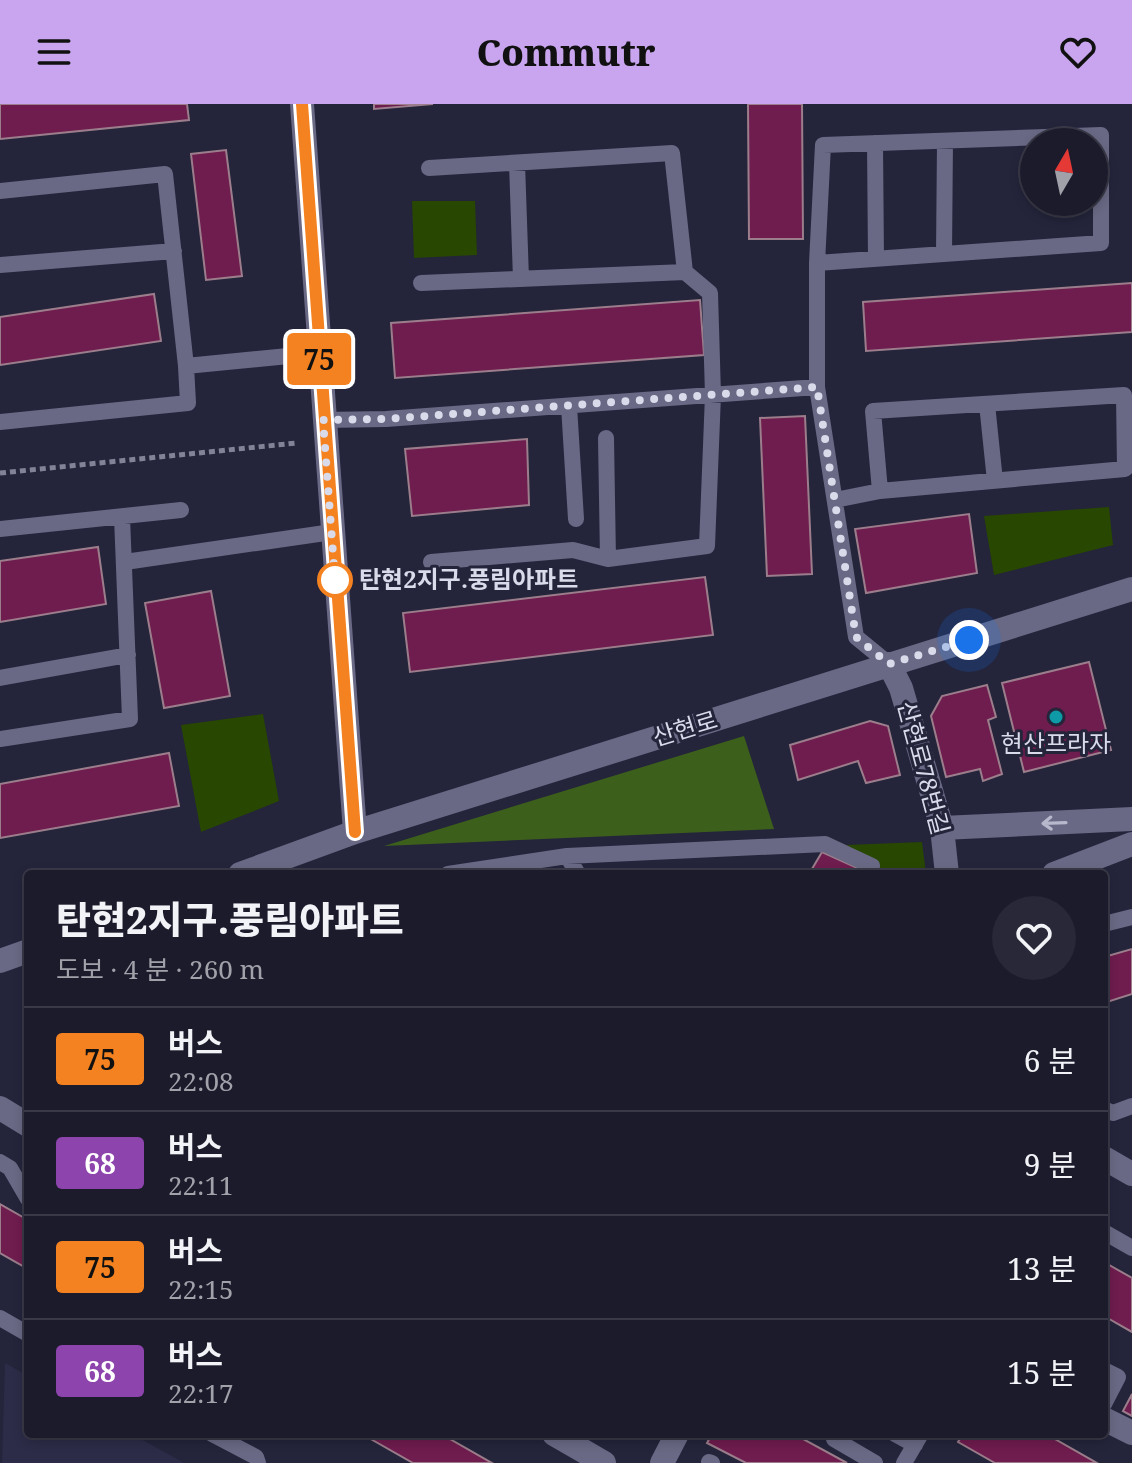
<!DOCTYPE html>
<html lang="ko">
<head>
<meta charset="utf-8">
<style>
  body { margin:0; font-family:"Noto Serif","Noto Sans KR",serif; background:#282838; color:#f1f3f6; height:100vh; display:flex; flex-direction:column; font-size:30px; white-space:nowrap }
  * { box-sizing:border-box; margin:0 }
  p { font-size:26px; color:#a0a1a9 }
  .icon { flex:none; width:44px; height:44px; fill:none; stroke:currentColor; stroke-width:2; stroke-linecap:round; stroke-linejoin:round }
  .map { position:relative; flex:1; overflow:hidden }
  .sheet { position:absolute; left:24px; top:766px; width:1084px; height:568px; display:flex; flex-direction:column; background:#1b1b2c; border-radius:8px; box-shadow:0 4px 12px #0003,0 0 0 2px #393948 }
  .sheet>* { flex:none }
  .badge { padding:0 16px; border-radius:6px; font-size:28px; line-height:52px }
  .needle { width:52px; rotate:9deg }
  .fabs { position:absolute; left:1020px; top:24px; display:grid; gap:16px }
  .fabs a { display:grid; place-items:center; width:88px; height:88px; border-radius:50%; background:#1b1b2c; box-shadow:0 4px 12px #0003,0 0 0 2px #393948; font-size:40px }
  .you { position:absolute; width:40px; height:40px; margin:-20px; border:6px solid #fff; border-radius:50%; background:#1a73e8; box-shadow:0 0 0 12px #1a73e833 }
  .map>.badge { position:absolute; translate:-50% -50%; box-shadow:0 0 0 4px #fff }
  .round { display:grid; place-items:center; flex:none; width:84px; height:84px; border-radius:42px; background:#282838 }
  .head { display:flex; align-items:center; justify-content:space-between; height:136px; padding:0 32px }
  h1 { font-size:38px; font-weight:800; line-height:60px }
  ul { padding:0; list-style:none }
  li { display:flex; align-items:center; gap:24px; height:104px; padding:0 32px; border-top:2px solid #393948 }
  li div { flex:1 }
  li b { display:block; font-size:30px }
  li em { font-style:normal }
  li .badge { min-width:88px; font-weight:700; text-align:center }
  header { display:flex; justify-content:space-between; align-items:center; height:104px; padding:0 32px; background:#c8a5ee; color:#111; font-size:36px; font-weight:800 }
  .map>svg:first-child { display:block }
  .built { fill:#2d2c48 }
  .green { fill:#284700 }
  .forest { fill:#3d5f1c }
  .building { fill:#6f1c4e; stroke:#9b7d8b; stroke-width:2 }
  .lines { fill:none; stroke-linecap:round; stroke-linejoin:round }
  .path { stroke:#838397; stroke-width:5; stroke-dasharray:6 4; stroke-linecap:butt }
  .lane { stroke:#696985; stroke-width:16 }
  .street { stroke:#696985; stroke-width:24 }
  .secondary { stroke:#696985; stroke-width:24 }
  .oneway { stroke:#b7b8cc }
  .line-casing { stroke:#fff; stroke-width:18 }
  .line { stroke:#f58220; stroke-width:12 }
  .walk { stroke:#d9daea; stroke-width:8; stroke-dasharray:0 14.4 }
  .stop-dot { fill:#fff; stroke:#f58220; stroke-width:4 }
  .culture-dot { fill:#0f9aa8; stroke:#24243b; stroke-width:3 }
  .labels { text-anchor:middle; stroke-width:6; stroke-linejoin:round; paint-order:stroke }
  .stop-label { font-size:24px; font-weight:bold; fill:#d9daea; stroke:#24243b; text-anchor:start }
  .street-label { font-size:24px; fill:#d9daea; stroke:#24243b }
  .poi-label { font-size:24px; fill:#d9daea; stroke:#24243b }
</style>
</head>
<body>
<header><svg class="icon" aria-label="menu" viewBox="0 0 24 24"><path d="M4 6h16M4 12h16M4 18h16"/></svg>Commutr<svg class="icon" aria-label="heart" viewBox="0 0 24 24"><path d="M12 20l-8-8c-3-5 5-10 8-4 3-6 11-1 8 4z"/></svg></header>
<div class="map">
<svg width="1132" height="1359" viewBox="0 0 1132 1359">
  <rect width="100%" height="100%" fill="#24243b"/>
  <path class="built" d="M5 1259 28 1272V1330H132L184 1359H2Z"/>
  <path class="green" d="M412 97H475L477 151 414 154Z
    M1109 403 1113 441 994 471 984 412Z
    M263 610 279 697 201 728 181 621Z
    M922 738 926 770H879L880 760 846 741Z"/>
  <path class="forest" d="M744 632 774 725 384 742Z"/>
  <path class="building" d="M0 0H187L189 16 0 35Z
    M374 0H433L374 5Z
    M748 0H802L803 135H749Z
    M226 46 242 172 206 176 191 50Z
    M1132 179V228L866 247 863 198Z
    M154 190 161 237 0 261V213Z
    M700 196 704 251 395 274 391 219Z
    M805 312 812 470 767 472 760 314Z
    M527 335 529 401 412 412 405 345Z
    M969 410 977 469 866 489 855 425Z
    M98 443 106 500 0 518V457Z
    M705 473 713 531 410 568 403 509Z
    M211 487 230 592 164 604 145 499Z
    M1089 558 1111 646 1024 668 1002 579Z
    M987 581 996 613 988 616 1002 670 983 677 980 665 946 673 931 612 942 592Z
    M870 617 888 622 900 671 866 679 858 657 798 676 790 641Z
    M169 649 179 702 0 734V680Z
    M822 748 862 766 860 770H809Z
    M1132 845V890L1104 899V853Z
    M0 1100 28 1116V1165L0 1149Z
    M1104 1158 1132 1174V1228L1104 1212Z
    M1132 1290V1312L1123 1307Z
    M362 1330H441L492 1359H413Z
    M712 1330H794L847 1359H746L707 1339Z
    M963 1330H1046L1097 1359H995L958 1338Z"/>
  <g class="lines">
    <path class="path" d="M0 369 297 339"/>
    <path class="lane" d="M875 39 876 155
      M517 59 521 175
      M429 64 672 49 685 168
      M0 87 165 70 186 262 188 299 0 318
      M944 150 945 37
      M817 159 1101 139V31L823 41 817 159V283L856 533 889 560
      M0 161 174 147
      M421 179 685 168 710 189 713 291 707 442 608 455 573 446 431 458
      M186 262 319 249
      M987 300 995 377
      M569 302 576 415
      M323 316 386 315 817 283
      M606 334 608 455
      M835 396 880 387 1125 365 1124 291 873 307 880 387
      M0 425 181 406
      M125 458 332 428
      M0 574 128 551
      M0 635 130 615 122 413
      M567 752 578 770
      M448 770 567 752 825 740 872 762 871 770
      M1104 820 1132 813
      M1104 1005 1113 1009 1132 1002
      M0 1058 10 1064 28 1095
      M1104 1128 1132 1144
      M0 1214 28 1230
      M1104 1266 1118 1273 1104 1300
      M212 1330 256 1353 258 1359
      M895 1330 915 1341
      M834 1335 875 1359
      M709 1358 712 1359
      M904 1359 921 1330"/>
    <path class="street" d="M889 560 901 584 942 724 947 770
      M942 724 1132 715
      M1054 770 1132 740
      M1104 1054 1132 1070
      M1104 1315 1132 1329
      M662 1359 677 1330"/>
    <path class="secondary" d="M302 0 355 728
      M240 770 355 728 1132 485
      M0 857 28 847
      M0 1004 28 1021
      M554 1330 604 1359"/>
  </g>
  <defs><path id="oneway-shaft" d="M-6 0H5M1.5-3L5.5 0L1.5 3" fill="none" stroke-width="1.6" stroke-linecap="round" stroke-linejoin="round" transform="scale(2)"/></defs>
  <use class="oneway" href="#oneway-shaft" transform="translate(1054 719) rotate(178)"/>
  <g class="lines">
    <g class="line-casing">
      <path id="line" d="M302 0 355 728"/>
    </g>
    <use href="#line" class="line"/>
    <path class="walk" d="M335 476 336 489 323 316 386 315 817 283 856 533 889 560 969 536"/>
  </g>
  <circle class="stop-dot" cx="335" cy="476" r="16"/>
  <circle class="culture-dot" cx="1056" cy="613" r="8"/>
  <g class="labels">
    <g class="stop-label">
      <text x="359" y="484">탄현2지구.풍림아파트</text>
    </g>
    <g class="street-label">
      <text transform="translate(685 625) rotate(-17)" y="8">산현로</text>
      <text transform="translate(923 664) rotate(75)" y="8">산현로78번길</text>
    </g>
    <g class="poi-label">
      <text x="1056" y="648">현산프라자</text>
    </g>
  </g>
</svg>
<div class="fabs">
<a><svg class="needle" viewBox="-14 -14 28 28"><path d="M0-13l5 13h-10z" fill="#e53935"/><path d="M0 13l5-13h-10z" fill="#a0a1a9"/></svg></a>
</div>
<div class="you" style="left:969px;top:536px"></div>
<b class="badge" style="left:319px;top:255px;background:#f58220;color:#111">75</b>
<section class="sheet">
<div class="head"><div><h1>탄현2지구.풍림아파트</h1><p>도보 · 4 분 · 260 m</p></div><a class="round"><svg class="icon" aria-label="heart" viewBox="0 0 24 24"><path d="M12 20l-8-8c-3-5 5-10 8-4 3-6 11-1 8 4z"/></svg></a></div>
<ul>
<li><span class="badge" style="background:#f58220;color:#111">75</span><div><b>버스</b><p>22:08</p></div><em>6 분</em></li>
<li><span class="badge" style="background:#8e44ad;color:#fff">68</span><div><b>버스</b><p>22:11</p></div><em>9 분</em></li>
<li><span class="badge" style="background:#f58220;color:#111">75</span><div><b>버스</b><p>22:15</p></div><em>13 분</em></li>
<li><span class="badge" style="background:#8e44ad;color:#fff">68</span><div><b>버스</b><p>22:17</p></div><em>15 분</em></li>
</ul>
</section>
</div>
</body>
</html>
